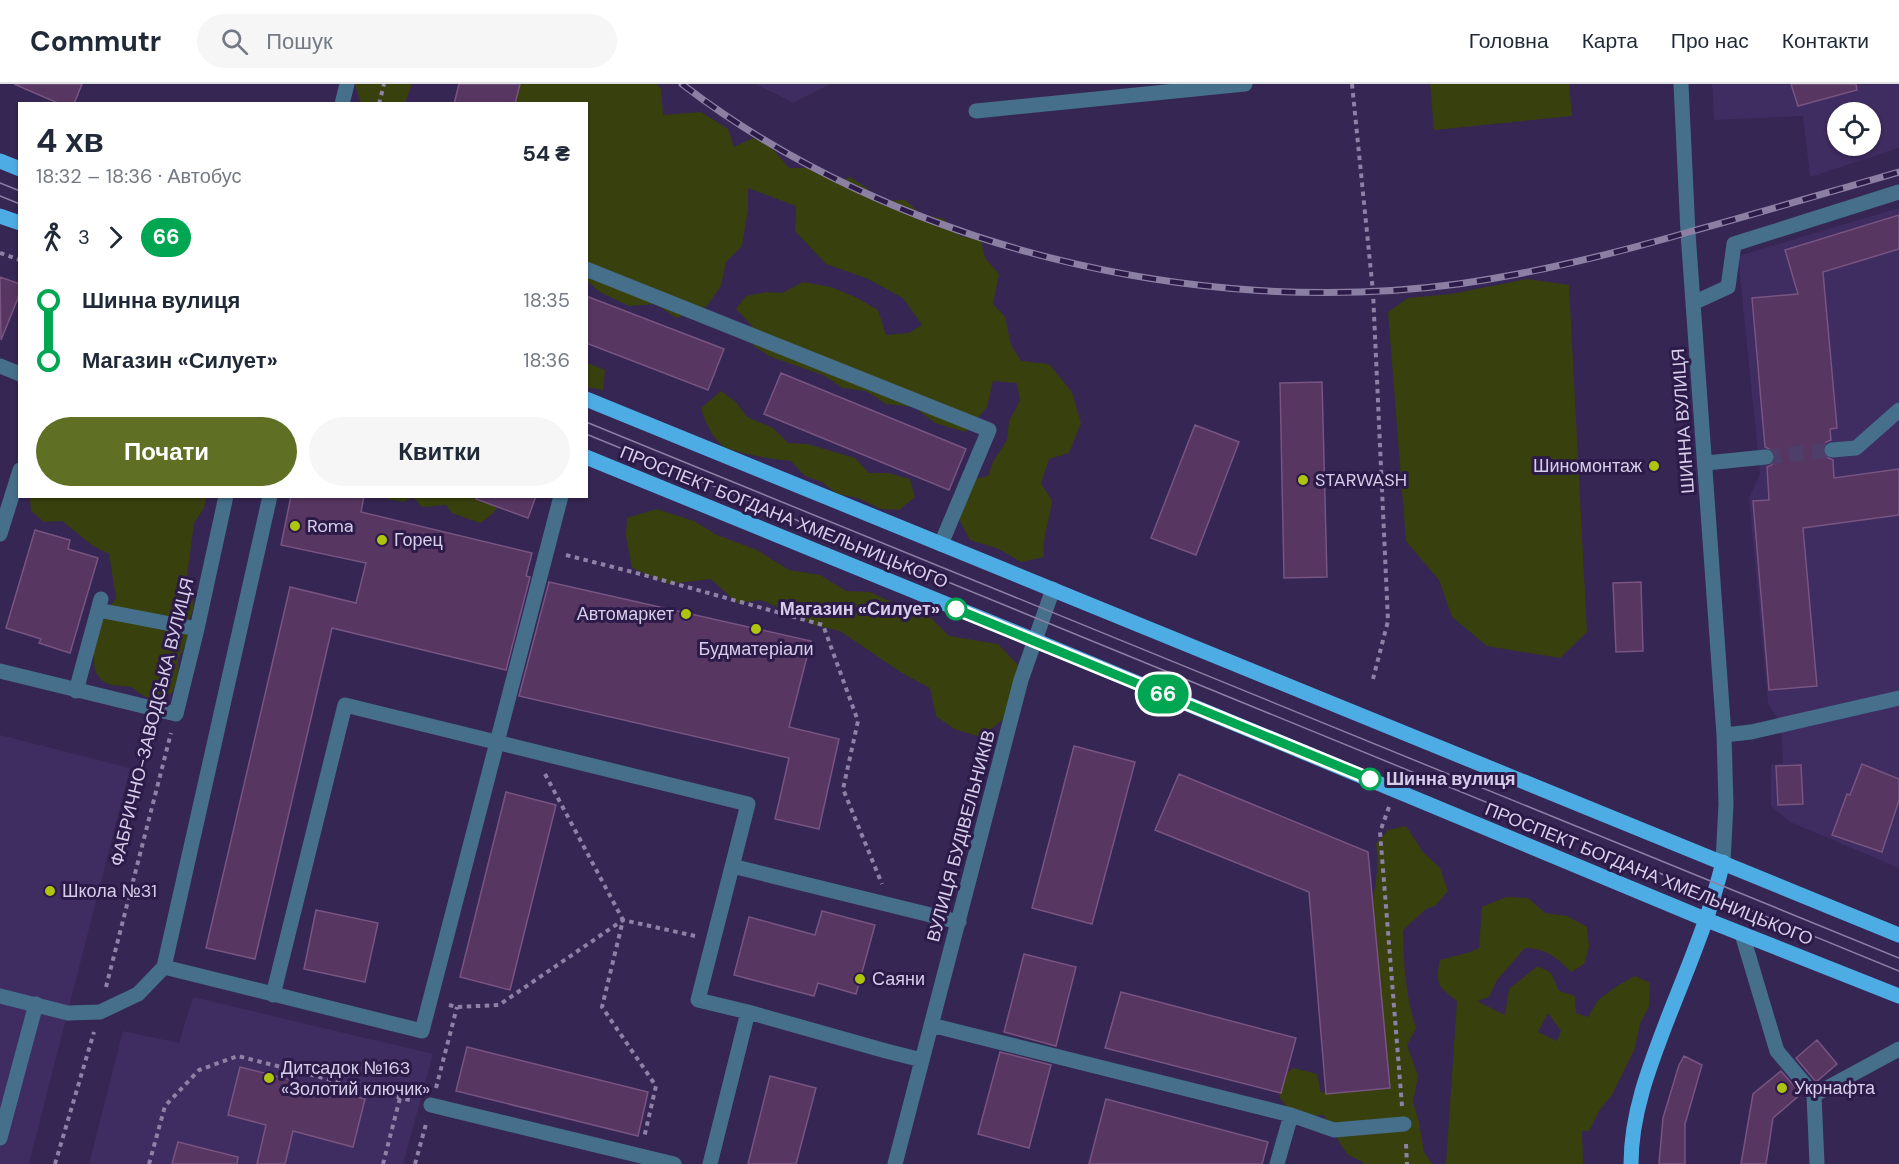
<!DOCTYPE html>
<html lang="uk">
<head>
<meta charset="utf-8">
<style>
  body { margin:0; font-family:"DM Sans",sans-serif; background:#f6f6f7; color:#1f2937; height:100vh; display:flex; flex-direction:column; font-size:22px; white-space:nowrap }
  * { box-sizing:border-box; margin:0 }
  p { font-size:20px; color:#747a83 }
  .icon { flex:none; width:33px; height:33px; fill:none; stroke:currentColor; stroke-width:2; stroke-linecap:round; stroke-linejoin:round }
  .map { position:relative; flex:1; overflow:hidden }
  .details { position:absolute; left:18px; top:18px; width:570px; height:396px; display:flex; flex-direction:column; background:#fff; border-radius:0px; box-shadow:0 2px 4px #0004 }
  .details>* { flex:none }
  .badge { padding:0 12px; border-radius:20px; font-size:21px; line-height:39px }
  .buttons { position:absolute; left:1827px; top:18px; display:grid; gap:12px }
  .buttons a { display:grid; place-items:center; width:54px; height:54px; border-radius:50%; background:#fff; box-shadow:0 2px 4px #0004; font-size:30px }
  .map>.badge { position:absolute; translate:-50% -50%; box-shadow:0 0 0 3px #fff }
  .legs { display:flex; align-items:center; gap:9px; height:66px; padding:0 18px; font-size:20px }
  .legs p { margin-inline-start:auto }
  .headline { display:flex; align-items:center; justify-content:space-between; height:102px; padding:0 18px }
  h1 { font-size:33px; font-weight:700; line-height:45px }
  .primary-button { display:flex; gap:12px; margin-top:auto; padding:12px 18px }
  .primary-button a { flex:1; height:69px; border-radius:36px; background:#5f7024; color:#fff; font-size:24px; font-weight:700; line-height:69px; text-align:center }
  .primary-button a+a { background:#f6f6f7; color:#1f2937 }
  ul { padding:0 18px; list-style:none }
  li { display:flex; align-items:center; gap:21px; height:60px; font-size:22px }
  li i { display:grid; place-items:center; width:9px; height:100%; margin:0 8px; background:currentColor }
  li i::after { content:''; width:15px; height:15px; margin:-8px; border:4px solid; border-radius:50%; background:#fff }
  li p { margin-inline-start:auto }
  li:first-child i { background:linear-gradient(#0000 50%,currentColor 0) }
  li:last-child i { background:linear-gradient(currentColor 50%,#0000 0) }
  header { display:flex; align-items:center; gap:36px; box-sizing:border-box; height:84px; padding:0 30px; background:#fff; border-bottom:2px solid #e0e1e3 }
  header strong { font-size:28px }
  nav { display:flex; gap:33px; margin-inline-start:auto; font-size:21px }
  .search { width:420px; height:54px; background:#f6f6f7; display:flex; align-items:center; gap:15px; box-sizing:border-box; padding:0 21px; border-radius:33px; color:#747a83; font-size:22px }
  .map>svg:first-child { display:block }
  .built { fill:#3f2c60; fill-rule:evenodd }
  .green { fill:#38400e; fill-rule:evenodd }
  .building { fill:#573661; stroke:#775481; stroke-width:1.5 }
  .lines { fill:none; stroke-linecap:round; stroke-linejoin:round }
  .minor-tunnel { stroke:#4e3f6a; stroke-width:15; stroke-dasharray:15 8; stroke-linecap:butt }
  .path { stroke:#8d81a6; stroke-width:4; stroke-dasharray:4.5 4.5; stroke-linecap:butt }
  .minor { stroke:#456f8b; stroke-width:15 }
  .major { stroke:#4eace5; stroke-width:15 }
  .tram { stroke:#8b7fa4; stroke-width:1.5 }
  .rail-casing { stroke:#8b7fa4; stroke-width:7 }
  .rail { stroke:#2c1b48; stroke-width:4.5; stroke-dasharray:14; stroke-linecap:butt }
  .line-1-casing { stroke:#fff; stroke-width:14 }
  .line-1 { stroke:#00a651; stroke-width:9 }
  .poi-dot { fill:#adc60d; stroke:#2c1b48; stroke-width:2 }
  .stop-1-dot { fill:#fff; stroke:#00a651; stroke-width:3 }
  .labels { text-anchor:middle; stroke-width:6; stroke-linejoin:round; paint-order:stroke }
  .street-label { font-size:18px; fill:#d5cdea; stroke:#2c1b48 }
  .poi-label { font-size:18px; fill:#d5cdea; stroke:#2c1b48; text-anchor:start }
  .stop-label { font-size:18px; font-weight:bold; fill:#d5cdea; stroke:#2c1b48; text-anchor:end }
</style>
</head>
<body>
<header>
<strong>Commutr</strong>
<div class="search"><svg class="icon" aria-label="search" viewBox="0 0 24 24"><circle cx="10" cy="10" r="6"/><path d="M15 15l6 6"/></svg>Пошук</div>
<nav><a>Головна</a><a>Карта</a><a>Про нас</a><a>Контакти</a></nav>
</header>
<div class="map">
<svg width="1899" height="1080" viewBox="0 0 1899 1080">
  <rect width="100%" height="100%" fill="#362653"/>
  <path class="built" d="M756 0H830L793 19Z
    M1712 0H1899V64L1810 93 1803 32 1714 36ZM1838 28H1870V62H1838Z
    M1899 124V784L1790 738 1771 722V681L1783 679 1781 641 1768 619 1749 414 1760 390 1738 172Z
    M0 651 130 684 29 1080H0Z
    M193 913 433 970 403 1080H89L123 947 179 959Z"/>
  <path class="green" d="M355 0H412L405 19 361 20Z
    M520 0H657L661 5 663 31 701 28 728 45 734 63 753 54 772 64 789 84H815L837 99 850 93 867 104 879 117 905 116 921 130 944 135 960 152 981 156 985 174 999 190 993 220 1005 233 1011 261 1021 277 1049 280 1072 308 1081 339 1069 369 1049 375 1041 400 1052 416C1050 436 1042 453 1044 473L1021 478 999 465 970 456 959 435 965 397 988 392 993 378 1007 356 1009 337 1020 317 1017 299 993 297 987 323 965 348 935 339 914 323 886 320 866 307 843 304 823 291 771 273 754 262 752 242 736 225 746 212 767 208 782 209 803 198 831 203 857 214 878 226 886 251 909 249 922 241 903 214 866 194 826 180 795 147 796 122 748 104V126L742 162 726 178 721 202 706 223 676 234 656 220 629 222 600 208 587 197 586 20H515Z
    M1430 0H1569L1572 32 1434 46Z
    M1527 195 1569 201 1587 548 1560 574 1487 562 1452 533 1439 496 1406 457 1388 228 1408 214 1451 210Z
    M587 279 605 286 603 306 587 303Z
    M721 307 736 318 747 333 773 344 788 359 807 360 855 374 869 389H888L910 395 915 413 899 426 881 425 858 414 837 410 822 398 805 392 791 377C777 376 731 369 722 361 711 352 705 337 701 324Z
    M30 413H206L204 424 194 439 187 492 194 522 189 538V550L184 564 178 575 179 592 172 609C161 613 152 618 141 610 138 609 136 606 133 604 123 600 108 605 99 593 88 581 97 547 103 534 106 527 112 520 116 514L109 470 92 461 62 437 44 438 31 427Z
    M386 413H499C499 426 491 432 480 439L452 429 446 421 422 423 413 413 404 418 387 415Z
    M656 425 694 437 717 451 757 466 789 486 820 491 846 507 870 508 898 521 930 533 949 552 998 560 1019 582 1006 633 981 653 954 645 936 632 930 604 902 589 840 547 814 541 790 528 761 516 737 519 711 495 669 500 632 484 626 452 627 434Z
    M1406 742 1423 768 1440 784 1448 807 1435 822 1426 825 1403 846C1404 884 1405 907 1416 944L1407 961 1418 992 1413 1018 1419 1038 1424 1068 1432 1080H1363L1361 1077 1348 1071 1339 1058 1332 1041 1323 1031 1309 1032 1292 1029 1279 1013 1286 989 1294 984 1317 990 1321 1009 1340 1000 1367 834C1375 810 1380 785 1376 760L1388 746Z
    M1506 813 1528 814 1545 829 1567 832 1587 843 1589 863 1584 880 1571 888C1558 874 1545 864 1525 864L1497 896 1489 913 1477 917 1505 931 1509 905 1538 882 1551 889 1559 907 1575 912 1576 929 1588 933 1598 916 1617 902 1635 892 1650 899 1649 922 1640 940 1635 964 1612 1011 1599 1027 1589 1047H1582L1583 1080H1446L1457 917C1438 902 1435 901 1440 876L1470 868 1479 864 1482 823ZM1548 929 1561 947 1557 957 1538 948Z"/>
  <path class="building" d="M14 0H82L74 20H60Z
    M459 0H520L515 20H454Z
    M1791 0H1856L1857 6 1798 22Z
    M1899 131V165L1823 188 1837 344 1830 345 1831 356 1826 358 1822 366 1824 372 1833 376 1834 394 1899 385V431L1803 444 1817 602 1769 606 1753 417 1769 416 1767 383 1772 381 1776 373 1774 367 1765 363 1752 214 1798 210 1785 166Z
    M0 193 20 200V209L1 256Z
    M586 212 724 265 708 306 586 259Z
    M781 289 966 365 949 406 764 330Z
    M1322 298 1327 493 1284 494 1280 299Z
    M1195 341 1239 358 1196 471 1151 454Z
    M291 412H364L361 428 532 469 526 492 530 493 506 586 332 544 255 875 206 864 290 503 356 519 366 479 281 461Z
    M477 412H536L528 434 476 415Z
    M35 446 70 456 68 465 98 474 70 569 39 559 41 555 6 544Z
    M549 498 811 557 789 643 839 655 819 745 775 735 789 674 519 612Z
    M1641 498 1643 567 1616 568 1613 499Z
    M1074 662 1135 678 1092 840 1032 824Z
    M1862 680 1899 695V716L1882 768 1832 751 1847 710 1850 711Z
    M1801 681 1803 720 1778 721 1776 682Z
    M1179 690 1368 768 1390 1004 1326 1010 1309 808 1155 746Z
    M506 708 556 721 510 906 460 893Z
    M316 826 378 839 365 898 304 885Z
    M822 827 875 841 856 910 818 899 814 912 734 891 749 833 815 851Z
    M1024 870 1076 883 1056 962 1004 948Z
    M1121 908 1296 954 1281 1009 1105 964Z
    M1817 956 1837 980 1816 998 1796 974Z
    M467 963 648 1008 638 1052 456 1007Z
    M1000 968 1051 981 1029 1064 978 1050Z
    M1684 972 1702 981 1685 1040V1080H1659L1663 1034 1679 981Z
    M240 983 365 1015 353 1063 293 1047 285 1080H257L266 1041 228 1031Z
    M1781 987 1801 1010 1773 1034 1766 1080H1741L1753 1010Z
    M770 992 816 1004 796 1080H748Z
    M1106 1015 1268 1058 1262 1080H1089Z
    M178 1058 238 1073 237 1080H172Z"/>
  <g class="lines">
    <path class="minor-tunnel" d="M1766 373 1832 366"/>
    <path class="path" d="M1352 0 1373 208 1388 537 1373 595
      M379 20 384 0
      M0 169 20 176
      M566 471 644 491 823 541 858 637 843 705 882 800
      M545 690 623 836 602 923 656 1002 644 1054
      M1389 723 1380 748 1402 1022
      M106 903 171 649
      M449 921 457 923 499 921 623 836 695 852
      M436 1004 457 923
      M1406 1060 1407 1080
      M55 1080 94 948
      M149 1080 165 1022 199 986 238 972 413 1017
      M383 1080 400 1014
      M415 1080 426 1040"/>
    <path class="minor" d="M1681 0 1688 149 1724 651 1726 720 1723 778
      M342 20 347 0
      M976 27 1245 0
      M586 185 989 346 941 460
      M1693 219 1728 203 1734 160 1899 108
      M0 282 20 290
      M1832 366 1856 364 1899 326
      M1706 379 1766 373
      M0 450 20 386
      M98 526 197 545
      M0 587 176 630 197 545 226 412
      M76 607 101 515
      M1724 651 1751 648 1899 614
      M732 782 959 838
      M1742 850 1777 967 1814 1011 1899 965
      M164 883 422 947 561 412
      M273 911 345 621 748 720 698 916 748 928 710 1080
      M0 912 68 929 100 928 138 910 164 883 270 412
      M748 928 886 967 922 976
      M931 941 1291 1031 1334 1046 1404 1040
      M1814 1011 1817 1080
      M431 1021 674 1080
      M0 1054 36 920
      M895 1080 1021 596 1053 505
      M1277 1080 1291 1031"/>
    <path class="major" d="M0 77 20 85
      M0 132 20 139
      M586 315 1899 851
      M586 373 1034 556 1707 836 1899 912
      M1631 1080C1631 1029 1650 981 1668 934 1688 883 1710 832 1723 778"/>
    <path class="tram" d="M0 99 20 107
      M0 112 20 120
      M586 338 1899 874
      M586 350 1899 887"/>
    <g class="rail-casing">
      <path id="rail" d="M682 0C893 162 1195 235 1458 200 1536 189 1613 170 1689 148 1759 129 1829 108 1899 88"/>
    </g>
    <use href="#rail" class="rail"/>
  </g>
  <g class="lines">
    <g class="line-1-casing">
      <path id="line-1" d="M956 525 1370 695"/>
    </g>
    <use href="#line-1" class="line-1"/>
  </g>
  <g class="poi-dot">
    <circle cx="1654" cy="382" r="6"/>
    <circle cx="1303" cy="396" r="6"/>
    <circle cx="295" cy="442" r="6"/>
    <circle cx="382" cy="456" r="6"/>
    <circle cx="686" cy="530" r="6"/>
    <circle cx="756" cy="545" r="6"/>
    <circle cx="50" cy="807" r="6"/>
    <circle cx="860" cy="895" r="6"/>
    <circle cx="269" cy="994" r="6"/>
    <circle cx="1782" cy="1004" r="6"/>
  </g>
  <g class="stop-1-dot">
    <circle cx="956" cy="525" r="10"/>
    <circle cx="1370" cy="695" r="10"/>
  </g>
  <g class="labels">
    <g class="street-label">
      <text transform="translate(1683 337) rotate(-94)" y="6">ШИННА ВУЛИЦЯ</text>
      <text transform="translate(784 433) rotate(22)" y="6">ПРОСПЕКТ БОГДАНА ХМЕЛЬНИЦЬКОГО</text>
      <text transform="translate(152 638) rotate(-76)" y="6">ФАБРИЧНО-ЗАВОДСЬКА ВУЛИЦЯ</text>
      <text transform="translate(961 752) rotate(-75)" y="6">ВУЛИЦЯ БУДІВЕЛЬНИКІВ</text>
      <text transform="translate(1649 790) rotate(22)" y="6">ПРОСПЕКТ БОГДАНА ХМЕЛЬНИЦЬКОГО</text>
    </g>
    <g class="poi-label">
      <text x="1642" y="388" text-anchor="end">Шиномонтаж</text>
      <text x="1315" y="402">STARWASH</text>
      <text x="307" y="448">Roma</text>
      <text x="394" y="462">Горец</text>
      <text x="674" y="536" text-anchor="end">Автомаркет</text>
      <text x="756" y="571" text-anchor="middle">Будматеріали</text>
      <text x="62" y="813">Школа №31</text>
      <text x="872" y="901">Саяни</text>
      <text x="281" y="990">Дитсадок №163<tspan x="281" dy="21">«Золотий ключик»</tspan></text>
      <text x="1794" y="1010">Укрнафта</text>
    </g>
    <g class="stop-label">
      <text x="940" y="531">Магазин «Силует»</text>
      <text x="1386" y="701" text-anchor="start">Шинна вулиця</text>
    </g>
  </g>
</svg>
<div class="buttons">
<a><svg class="icon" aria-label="locate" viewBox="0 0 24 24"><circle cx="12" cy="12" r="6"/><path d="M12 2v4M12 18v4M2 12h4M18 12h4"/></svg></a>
</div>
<b class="badge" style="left:1163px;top:610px;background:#00a651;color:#fff">66</b>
<section class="details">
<div class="headline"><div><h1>4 хв</h1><p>18:32 – 18:36 · Автобус</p></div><b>54 ₴</b></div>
<div class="legs"><svg class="icon" aria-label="walk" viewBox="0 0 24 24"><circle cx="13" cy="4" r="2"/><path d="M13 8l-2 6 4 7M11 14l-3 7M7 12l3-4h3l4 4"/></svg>3<svg class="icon" aria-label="forward" viewBox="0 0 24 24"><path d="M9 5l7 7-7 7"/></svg><b class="badge" style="background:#00a651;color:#fff">66</b></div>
<ul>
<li><i style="color:#00a651"></i><b>Шинна вулиця</b><p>18:35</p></li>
<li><i style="color:#00a651"></i><b>Магазин «Силует»</b><p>18:36</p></li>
</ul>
<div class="primary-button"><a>Почати</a><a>Квитки</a></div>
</section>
</div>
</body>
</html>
